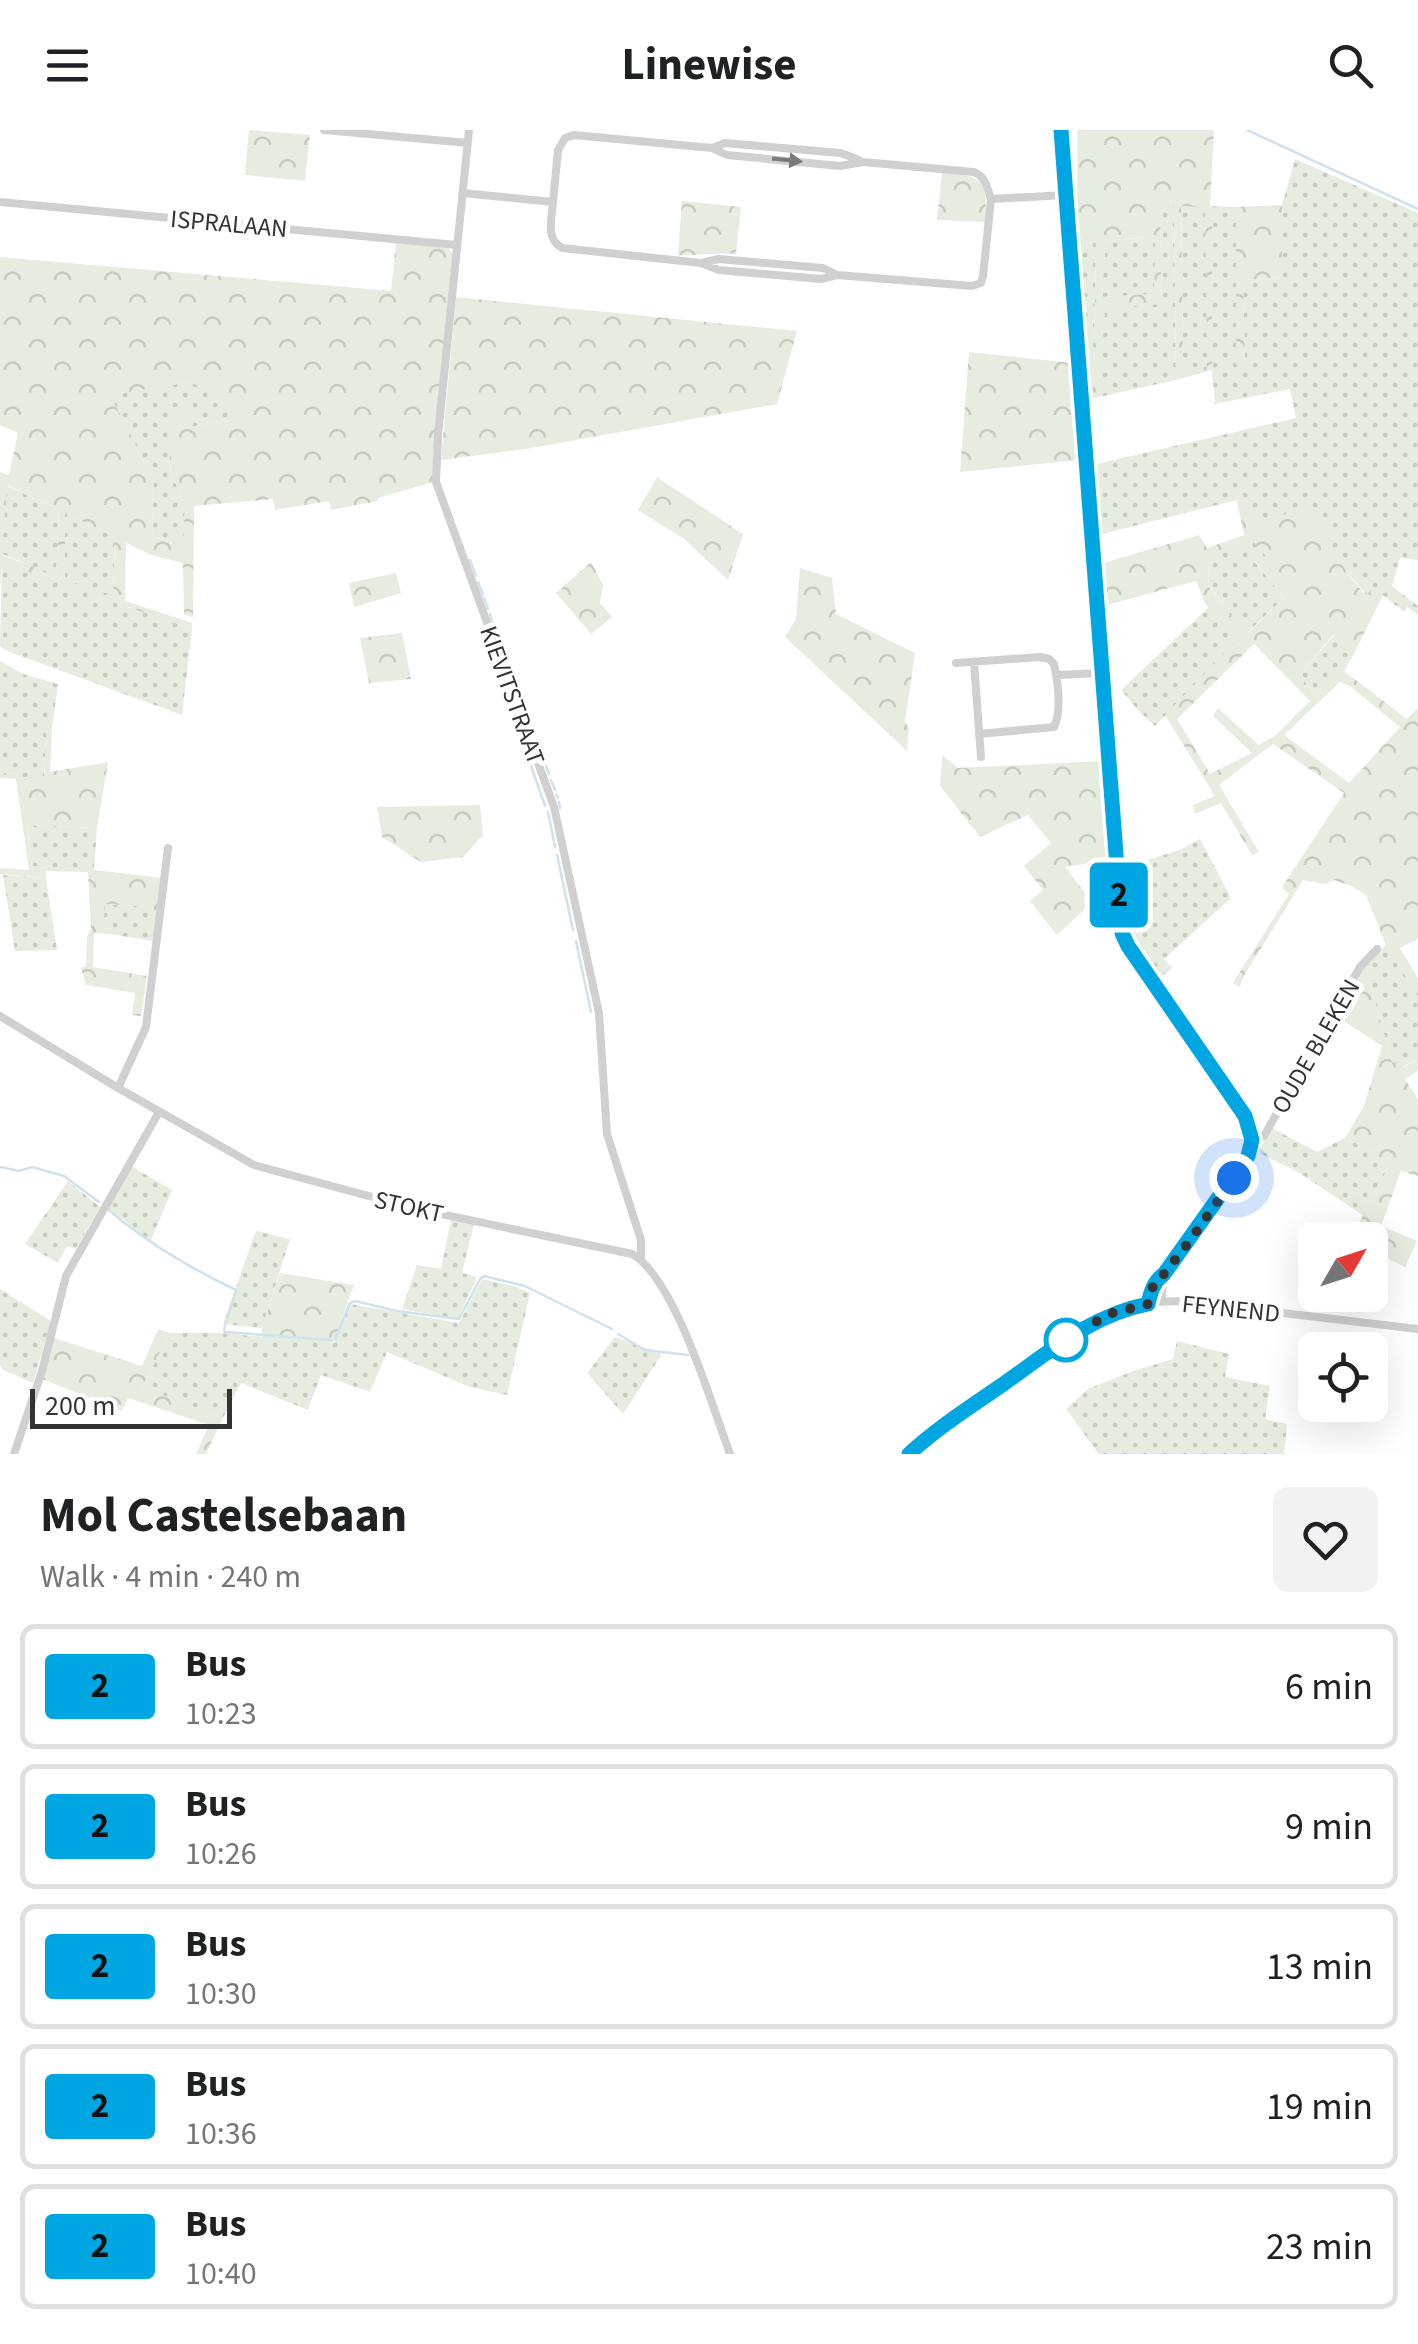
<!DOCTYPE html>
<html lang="en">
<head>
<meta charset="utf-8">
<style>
  body { margin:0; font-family:"Source Sans 3",sans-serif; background:#f2f2f2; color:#202124; height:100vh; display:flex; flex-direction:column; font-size:38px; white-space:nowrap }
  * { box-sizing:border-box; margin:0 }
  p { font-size:32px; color:#757577 }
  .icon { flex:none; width:55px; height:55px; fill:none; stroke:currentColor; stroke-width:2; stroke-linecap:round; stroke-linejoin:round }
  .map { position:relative; height:1324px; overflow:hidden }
  .details { display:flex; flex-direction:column; background:#fff; flex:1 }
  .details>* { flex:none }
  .badge { padding:0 20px; border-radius:8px; font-size:35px; line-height:65px }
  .needle { width:65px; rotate:51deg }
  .buttons { position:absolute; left:1298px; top:1092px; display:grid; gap:20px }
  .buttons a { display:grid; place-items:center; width:90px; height:90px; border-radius:15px; background:#fff; box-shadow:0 10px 40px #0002; font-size:50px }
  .scale { position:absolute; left:30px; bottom:25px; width:202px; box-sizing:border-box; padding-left:10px; border:5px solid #333; border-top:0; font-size:28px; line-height:35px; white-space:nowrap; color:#333; -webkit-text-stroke:8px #fff; paint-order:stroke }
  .you { position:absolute; width:50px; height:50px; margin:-25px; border:8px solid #fff; border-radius:50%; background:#1a73e8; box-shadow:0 0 0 15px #1a73e833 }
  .map>.badge { position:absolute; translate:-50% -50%; box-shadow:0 0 0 5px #fff }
  .round { display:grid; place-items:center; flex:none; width:105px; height:105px; border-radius:15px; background:#f2f2f2 }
  .headline { display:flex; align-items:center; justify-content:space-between; height:170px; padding:0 40px }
  h1 { font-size:48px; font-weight:700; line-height:75px }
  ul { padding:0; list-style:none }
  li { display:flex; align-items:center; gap:30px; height:125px; margin:0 20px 15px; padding:0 20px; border:5px solid #e0e0e0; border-radius:15px }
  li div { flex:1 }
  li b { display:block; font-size:38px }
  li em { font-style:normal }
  li .badge { min-width:110px; font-weight:700; text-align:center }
  header { display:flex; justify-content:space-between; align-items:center; height:130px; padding:0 40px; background:#fff; font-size:45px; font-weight:700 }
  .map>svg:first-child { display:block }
  .grass { fill:url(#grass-dots) }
  .forest { fill:url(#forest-crowns); fill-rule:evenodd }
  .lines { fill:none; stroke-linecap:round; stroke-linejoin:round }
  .stream { stroke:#cfe2ee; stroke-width:2.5 }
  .minor { stroke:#d0d0d0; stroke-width:8 }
  .oneway { fill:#7a7a7a }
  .line-casing { stroke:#fff; stroke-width:22 }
  .line { stroke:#00a6e2; stroke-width:15 }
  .walk { stroke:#333; stroke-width:10; stroke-dasharray:0 18 }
  .stop-dot { fill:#fff; stroke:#00a6e2; stroke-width:5 }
  .labels { text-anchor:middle; stroke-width:10; stroke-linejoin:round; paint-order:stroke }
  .street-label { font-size:25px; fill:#333; stroke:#fff }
</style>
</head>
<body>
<header><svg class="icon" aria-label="menu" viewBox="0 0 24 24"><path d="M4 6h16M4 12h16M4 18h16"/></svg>Linewise<svg class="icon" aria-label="search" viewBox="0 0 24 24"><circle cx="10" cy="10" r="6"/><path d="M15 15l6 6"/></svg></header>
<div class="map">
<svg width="1418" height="1324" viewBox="0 0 1418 1324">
  <defs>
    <pattern id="grass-dots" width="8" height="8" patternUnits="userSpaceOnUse" patternTransform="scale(2.5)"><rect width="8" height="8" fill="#e6ecdf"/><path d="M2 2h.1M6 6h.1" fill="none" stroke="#c6cbc0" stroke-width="1.8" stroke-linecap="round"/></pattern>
    <pattern id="forest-crowns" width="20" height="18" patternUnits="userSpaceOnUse" patternTransform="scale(2.5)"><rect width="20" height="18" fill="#e6ecdf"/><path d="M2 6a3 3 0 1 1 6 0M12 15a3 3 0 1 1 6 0" fill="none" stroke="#c6cbc0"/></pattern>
  </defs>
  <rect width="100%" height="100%" fill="#fff"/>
  <path class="grass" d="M1295 29 1418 83V430L1400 428 1392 456 1418 476V485L1407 477 1404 482 1374 458 1366 465 1335 426 1249 392 1243 365 1236 367 1237 370 1098 405 1092 335 1296 288 1290 259 1215 274 1212 240V76L1236 77V234H1245L1243 150 1282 147V75Z
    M1166 75H1174L1176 250 1099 267 1104 179 1162 173 1160 85Z
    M1181 76H1205L1208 237 1183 238Z
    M1147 107 1155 112V164L1102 167 1105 111Z
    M1096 112 1093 260 1086 262 1077 113Z
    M190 252 219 265 238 287 173 301 169 319 171 342 185 377 184 411 173 414 152 405 154 350 109 265Z
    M6 355 59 380 56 446 2 424Z
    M65 383 115 407 113 468 64 450Z
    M1253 410 1266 426 1255 432 1284 468 1247 503 1209 456 1208 436 1217 425Z
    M2 432 192 499 182 585 7 521 0 516Z
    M1209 477 1238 511 1155 596 1138 580 1121 560Z
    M1335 504 1354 524 1344 541 1315 563 1299 546Z
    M0 531 23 544 58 554 52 598H47L44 647 16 648 15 644 0 643Z
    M27 695 97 698 94 740 88 742 47 741 46 738 32 736Z
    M1200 709 1231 768 1164 829 1173 838 1158 849 1136 819 1128 803 1123 738 1179 720Z
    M3 745 46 748 57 820 15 821Z
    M104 774 150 777 149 803 156 805 154 811 103 803Z
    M1386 815 1418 866V929L1403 937 1392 932 1365 836Z
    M1272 998 1317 1022 1345 1008 1376 1023 1388 1037 1364 1086 1298 1042 1257 1022Z
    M131 1036 172 1060 150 1112 122 1088 119 1090 107 1080Z
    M68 1051 100 1077 76 1119 67 1116 58 1133 25 1114Z
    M451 1090 474 1094 462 1143 477 1147 458 1189 402 1179 417 1135 441 1139Z
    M256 1101 290 1109 262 1198 223 1194Z
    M482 1149 513 1156 530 1163 507 1265 470 1257 387 1222 370 1262 321 1245 308 1280 241 1253 223 1288 142 1257 170 1203H220L334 1213 350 1174 459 1193Z
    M0 1159 51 1191 33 1253 3 1240 0 1236Z
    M615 1207 662 1224 623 1284 587 1243Z
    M1177 1211 1229 1224 1225 1247 1270 1256 1265 1289 1287 1294 1284 1324H1099L1066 1279 1088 1259 1133 1241 1173 1229Z"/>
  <path class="forest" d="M249 0 310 5 305 51 245 45Z
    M1077 0H1214L1210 76H1212V240L1176 250 1174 76 1166 75 1160 85 1162 174 1105 179 1099 267 1087 269 1086 262 1093 260 1096 113H1076L1073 81 1077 77C1076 51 1079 26 1077 0ZM1181 76 1205 77 1207 237H1183ZM1146 107 1155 112 1154 164 1102 167 1106 111Z
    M942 42C986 48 986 47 986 92L937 90Z
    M682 71 741 77 736 124C716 122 698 126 678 125Z
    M1282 75V147L1243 150 1245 235H1236V77Z
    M396 112 448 118 453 124 433 327V352L378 368V371L331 380 329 371 275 380 273 369 194 376 193 487 184 485 183 433 151 425 126 413 125 471 192 493V499L2 433 0 459V342L9 345 18 303 0 295V127L391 161ZM190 252 219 265 237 287 192 297 191 287 184 278 175 277 169 319 171 342 185 377 183 411 172 414 152 405 154 350 110 265ZM7 355 59 380 56 445 2 425ZM65 383 115 407 113 467 65 450Z
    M456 167 797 201 777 274 526 319 441 330Z
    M969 222 1072 233 1079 330 960 342Z
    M657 347 743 404 728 450 684 409 638 380Z
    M1243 365 1249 391 1321 377 1335 426 1365 465 1374 458 1383 465 1354 524 1334 504 1299 546 1315 563 1344 541 1407 589 1418 578V809L1400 818 1418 848V866L1386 815 1366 765 1351 756 1334 750 1325 754 1303 750 1242 849 1240 857 1233 853 1289 764 1282 757 1344 663 1273 614 1219 655 1259 722 1252 725 1221 673 1195 684 1193 675 1215 666 1165 585 1237 510 1205 473 1196 451 1103 476 1100 434 1199 405 1207 418 1244 405 1236 367ZM1253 411 1266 426 1255 431 1284 468 1248 503 1209 457 1208 437 1217 425ZM1254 514 1310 571 1276 605 1259 615 1218 578 1213 586 1252 623 1210 644 1177 589ZM1340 552 1350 556 1400 597 1349 653 1284 605Z
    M591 432 603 455 600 473 612 487 591 504 556 463Z
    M800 438 832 448 836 484 915 523 905 592 909 598 907 621 785 507 796 489Z
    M396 443 401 463 354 477 349 453Z
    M402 503 411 549 369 553 360 508Z
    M47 597 52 598 50 642 108 632 97 698 27 695 32 736 47 738 46 748 0 744V738L29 740 16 649 0 648V643L16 644 17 648 44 646Z
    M942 625 958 638 1102 631 1110 730 1065 737 1106 790 1101 794 1086 778 1057 805 1030 771 1043 760 1024 736 1051 713 1028 685 980 707 940 656Z
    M480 675 483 705 463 727 421 732 382 707 377 677Z
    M94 740 162 748 156 805 149 803V777L105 774 103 803H94L93 837 147 846 141 886 132 885 135 863 86 855 81 838 86 836 87 807 91 798 88 742Z
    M1365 836 1392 932 1404 937 1418 929V941L1405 949 1418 969V1046L1401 1041 1381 1096 1417 1111 1405 1137 1370 1120V1110H1350L1388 1038 1376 1023 1345 1008 1364 976 1382 916 1336 886Z
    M280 1143 354 1155 333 1213 262 1207V1198Z
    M158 1199 170 1203 142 1257 223 1288 206 1324H196L209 1295 128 1268 122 1281 42 1249 54 1208 142 1236Z"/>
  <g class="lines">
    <path class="stream" d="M1247 0 1418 79
      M470 430 476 446
      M478 452 483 465
      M484 468 488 479
      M490 484 493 494
      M521 570 531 597
      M510 576 520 604
      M533 602 535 606
      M522 610 545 676
      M537 612 549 644
      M551 650 555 660
      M556 665 558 668
      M559 672 560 678
      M548 682 555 717
      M557 725 573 800
      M576 811 591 882
      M0 1037 19 1041 32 1037 64 1046 99 1072
      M109 1080C148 1114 190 1138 236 1160L224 1199 225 1202 331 1210
      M618 1204 645 1220 688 1225
      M335 1209 350 1173 355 1171 397 1181 459 1189 480 1149 484 1146 525 1156 612 1199"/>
    <path class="minor" d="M324 0 468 13
      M469 0 438 305 436 352 554 677 599 883 607 1004 641 1110V1129
      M1061 0 1122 803 1127 816 1245 986 1252 1010 1249 1026 1164 1144 1157 1148 1154 1155 1148 1174
      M712 18 725 13 841 23 859 30
      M463 63 553 72 558 20 565 8 574 5 712 18 727 25 840 36 863 32 974 42C986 47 987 57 991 69L1065 65
      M0 72 457 115
      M553 72C552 88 545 109 562 118L701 133 719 140 821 149 837 145 972 156 981 153 983 146 991 69
      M701 133 719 129 823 138 835 144
      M974 532 981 627
      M956 533 1040 527 1049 529 1054 534C1058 553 1062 580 1054 597L979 604
      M1057 545 1102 543
      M0 886 118 958 254 1035 417 1079 632 1124C675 1148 712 1276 730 1324
      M118 958 146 897 168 718
      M1252 1010 1264 1006 1360 837 1377 819
      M1161 1172 1164 1144
      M14 1324 42 1241 66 1146 159 982
      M909 1324 931 1306 1099 1189 1132 1177 1155 1172 1180 1171 1418 1199"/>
  </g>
  <defs><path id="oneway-solid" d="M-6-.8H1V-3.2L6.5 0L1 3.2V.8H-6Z" transform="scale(2.5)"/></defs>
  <use class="oneway" href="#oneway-solid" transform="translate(787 30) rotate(6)"/>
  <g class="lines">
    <g class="line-casing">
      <path id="line" d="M909 1324C937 1298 970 1277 1002 1255 1048 1223 1091 1185 1148 1174 1151 1161 1154 1151 1164 1144L1248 1026 1252 1010 1245 986 1128 816 1122 803 1061 0"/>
    </g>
    <use href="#line" class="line"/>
    <path class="walk" d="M1066 1210 1109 1184 1148 1174 1150 1163 1157 1148 1164 1144 1189 1112 1234 1048"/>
  </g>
  <circle class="stop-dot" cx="1066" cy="1210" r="20"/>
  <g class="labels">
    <g class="street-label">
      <text transform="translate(229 93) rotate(5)" y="9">ISPRALAAN</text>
      <text transform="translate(513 565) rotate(70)" y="9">KIEVITSTRAAT</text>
      <text transform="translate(1315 916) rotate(-60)" y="9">OUDE BLEKEN</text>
      <text transform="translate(409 1076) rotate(13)" y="9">STOKT</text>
      <text transform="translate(1231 1178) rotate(6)" y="9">FEYNEND</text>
    </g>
  </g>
</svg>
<div class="buttons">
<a><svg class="needle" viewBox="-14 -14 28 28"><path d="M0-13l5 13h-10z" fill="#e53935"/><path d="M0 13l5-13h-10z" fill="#757577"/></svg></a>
<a><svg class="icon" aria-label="locate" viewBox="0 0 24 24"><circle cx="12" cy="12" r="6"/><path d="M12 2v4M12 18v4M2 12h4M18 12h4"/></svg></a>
</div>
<div class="scale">200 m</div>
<div class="you" style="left:1234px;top:1048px"></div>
<b class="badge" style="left:1119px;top:765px;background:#00a6e2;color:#111">2</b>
</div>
<section class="details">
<div class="headline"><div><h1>Mol Castelsebaan</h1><p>Walk · 4 min · 240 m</p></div><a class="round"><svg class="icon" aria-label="heart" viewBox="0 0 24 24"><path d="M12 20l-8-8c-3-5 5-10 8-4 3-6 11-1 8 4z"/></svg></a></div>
<ul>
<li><span class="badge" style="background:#00a6e2;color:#111">2</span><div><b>Bus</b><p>10:23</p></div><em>6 min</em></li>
<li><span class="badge" style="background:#00a6e2;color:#111">2</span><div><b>Bus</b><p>10:26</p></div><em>9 min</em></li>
<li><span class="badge" style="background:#00a6e2;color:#111">2</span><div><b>Bus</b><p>10:30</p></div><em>13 min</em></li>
<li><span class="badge" style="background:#00a6e2;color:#111">2</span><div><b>Bus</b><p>10:36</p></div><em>19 min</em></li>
<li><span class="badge" style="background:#00a6e2;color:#111">2</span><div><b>Bus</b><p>10:40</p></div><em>23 min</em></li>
</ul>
</section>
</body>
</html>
